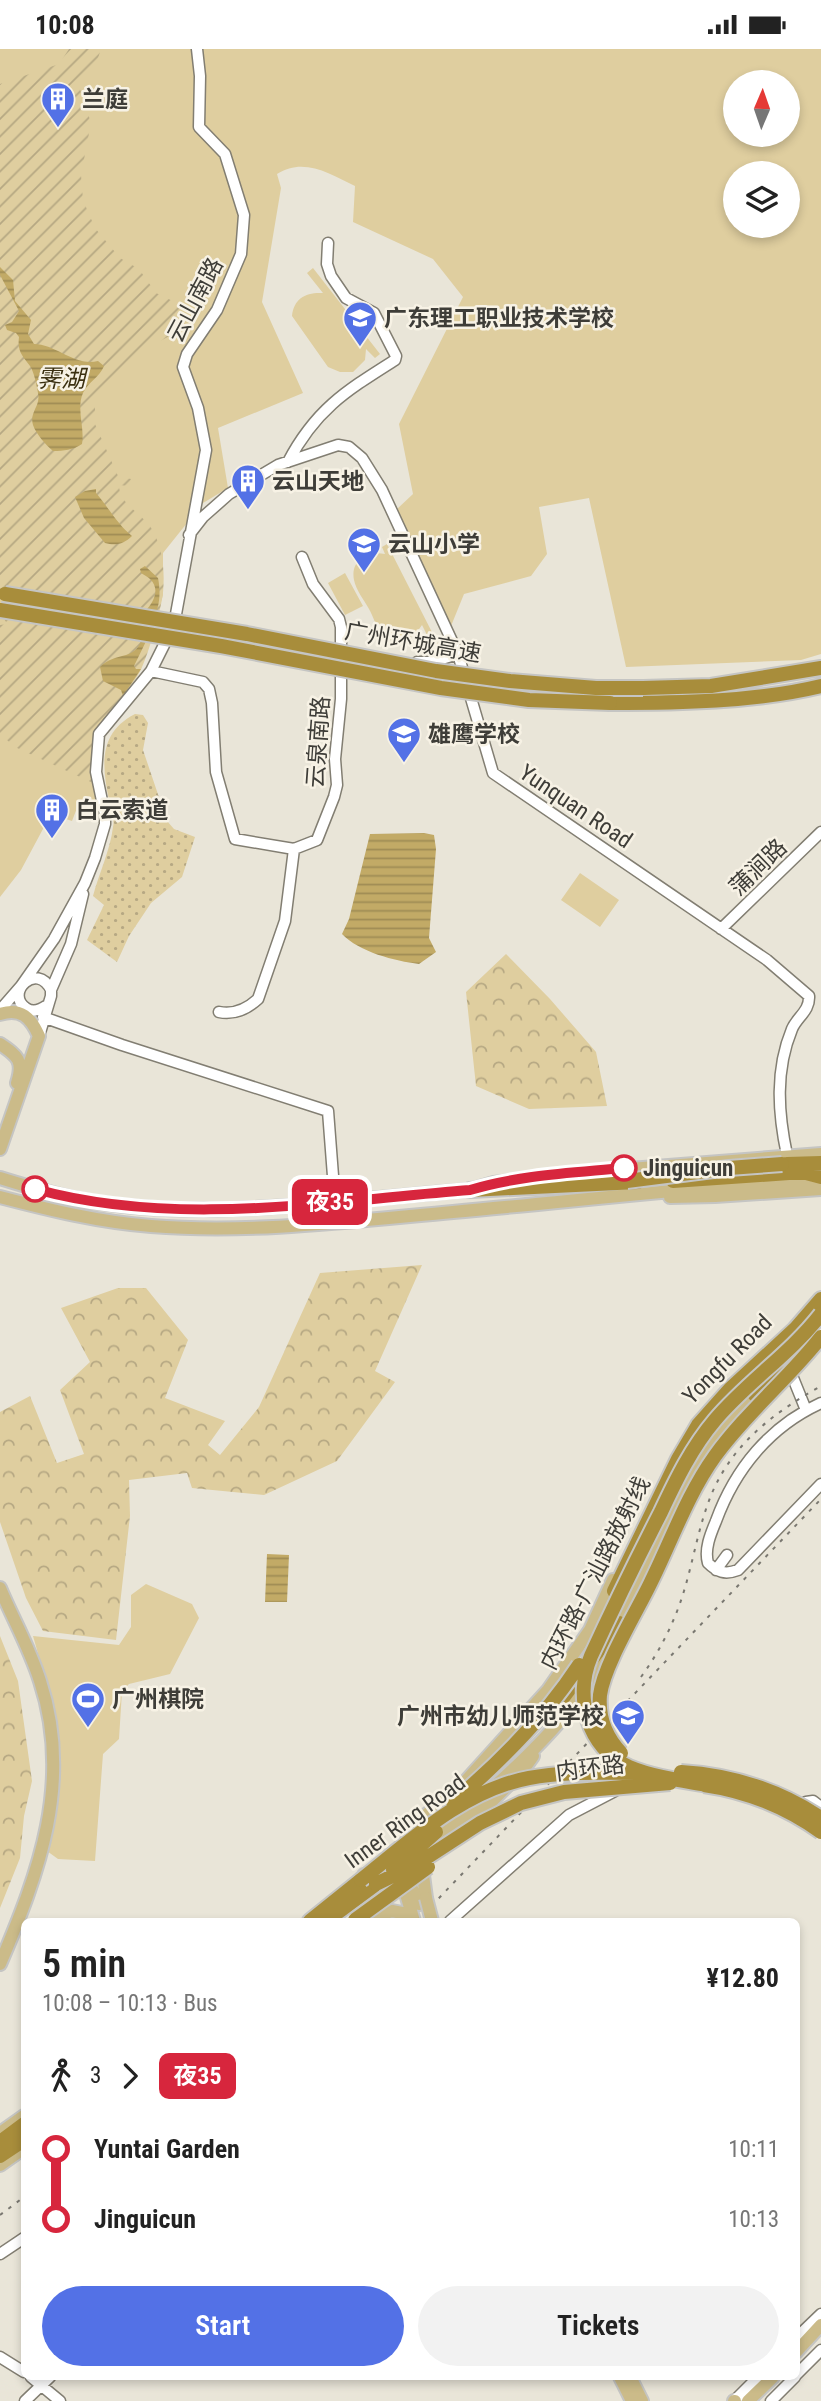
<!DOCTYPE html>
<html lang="en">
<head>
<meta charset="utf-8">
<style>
  body { margin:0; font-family:"Roboto Condensed","Noto Sans SC",sans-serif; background:#f2f2f2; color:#222; height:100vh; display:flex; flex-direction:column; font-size:26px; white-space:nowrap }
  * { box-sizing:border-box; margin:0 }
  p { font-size:23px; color:#767676 }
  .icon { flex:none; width:38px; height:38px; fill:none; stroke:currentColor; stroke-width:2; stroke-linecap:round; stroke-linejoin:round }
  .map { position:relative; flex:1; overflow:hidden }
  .panel { position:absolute; left:21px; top:1869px; width:779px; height:462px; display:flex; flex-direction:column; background:#fff; border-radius:10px; box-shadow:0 4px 10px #0003 }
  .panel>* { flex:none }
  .badge { padding:0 14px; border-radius:10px; font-size:24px; line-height:46px }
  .needle { width:46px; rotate:2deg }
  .buttons { position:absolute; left:723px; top:21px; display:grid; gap:14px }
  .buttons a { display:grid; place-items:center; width:77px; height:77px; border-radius:50%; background:#fff; box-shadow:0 4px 10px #0003; font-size:35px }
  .map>.badge { position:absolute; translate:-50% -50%; box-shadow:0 0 0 4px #fff }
  .legs { display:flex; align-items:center; gap:10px; height:77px; padding:0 21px; font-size:23px }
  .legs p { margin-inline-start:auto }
  .overview { display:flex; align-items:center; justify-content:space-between; height:119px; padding:0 21px }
  h1 { font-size:38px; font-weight:600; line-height:52px }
  .primary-button { display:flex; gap:14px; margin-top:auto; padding:14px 21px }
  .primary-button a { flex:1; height:80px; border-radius:42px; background:#5371e6; color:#fff; font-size:28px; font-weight:600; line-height:80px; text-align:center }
  .primary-button a+a { background:#f2f2f2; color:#222 }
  ul { padding:0 21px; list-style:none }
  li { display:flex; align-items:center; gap:24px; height:70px; font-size:26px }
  li i { display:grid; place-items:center; width:10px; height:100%; margin:0 9px; background:currentColor }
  li i::after { content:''; width:18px; height:18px; margin:-9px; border:5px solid; border-radius:50%; background:#fff }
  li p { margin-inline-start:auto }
  li:first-child i { background:linear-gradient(#0000 50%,currentColor 0) }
  li:last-child i { background:linear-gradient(currentColor 50%,#0000 0) }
  .status { display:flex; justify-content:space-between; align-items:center; height:49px; padding:0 35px; background:#fff; direction:ltr }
  .status svg { height:19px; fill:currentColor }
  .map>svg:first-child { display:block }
  .grass { fill:url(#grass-dots) }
  .forest { fill:url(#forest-crowns) }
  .park { fill:#dfce9f; fill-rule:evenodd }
  .garden { fill:url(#garden-furrows) }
  .water { fill:url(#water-rules) }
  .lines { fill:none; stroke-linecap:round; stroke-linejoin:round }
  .minor-casing { stroke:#827e72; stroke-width:13 }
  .major-casing { stroke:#c5c5c3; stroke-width:16 }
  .highway-casing { stroke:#c5c5c3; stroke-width:18 }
  .minor { stroke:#fff; stroke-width:10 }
  .major { stroke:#cbbb89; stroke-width:12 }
  .highway { stroke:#a88d3b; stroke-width:14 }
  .rail { stroke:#7a7871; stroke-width:2; stroke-dasharray:3.5 7; stroke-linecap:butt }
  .major-bridge-casing { stroke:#c5c5c3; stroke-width:16; stroke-linecap:butt }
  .highway-bridge-casing { stroke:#c5c5c3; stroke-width:18; stroke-linecap:butt }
  .major-bridge { stroke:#cbbb89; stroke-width:12 }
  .highway-bridge { stroke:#a88d3b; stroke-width:14 }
  .line-1-casing { stroke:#fff; stroke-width:16 }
  .line-1 { stroke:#d7263d; stroke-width:10 }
  .stop-1-dot { fill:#fff; stroke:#d7263d; stroke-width:3.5 }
  .labels { text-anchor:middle; stroke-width:5; stroke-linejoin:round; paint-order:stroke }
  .poi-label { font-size:23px; font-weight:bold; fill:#3e3d38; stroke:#f7f2e5; text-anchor:start }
  .street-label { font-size:23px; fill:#3e3d38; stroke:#f7f2e5 }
  .stop-label { font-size:23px; font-weight:bold; fill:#3e3d38; stroke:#f7f2e5; text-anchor:start }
  .water-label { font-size:24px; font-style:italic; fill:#3b3011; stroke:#f7f2e5 }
</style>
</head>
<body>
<div class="status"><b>10:08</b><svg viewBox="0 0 49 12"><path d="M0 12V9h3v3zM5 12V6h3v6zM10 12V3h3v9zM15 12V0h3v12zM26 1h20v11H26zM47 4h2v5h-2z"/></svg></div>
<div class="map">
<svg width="821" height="2352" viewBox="0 0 821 2352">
  <defs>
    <pattern id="grass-dots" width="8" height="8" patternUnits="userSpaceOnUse" patternTransform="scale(1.75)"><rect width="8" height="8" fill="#dfce9f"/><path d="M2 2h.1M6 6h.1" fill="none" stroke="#b6a883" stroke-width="1.8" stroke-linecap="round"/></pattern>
    <pattern id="forest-crowns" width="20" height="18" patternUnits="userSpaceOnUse" patternTransform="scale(1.75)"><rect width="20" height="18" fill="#dfce9f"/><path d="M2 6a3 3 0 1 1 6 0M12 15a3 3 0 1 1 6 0" fill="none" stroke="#b6a883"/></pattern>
    <pattern id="garden-furrows" width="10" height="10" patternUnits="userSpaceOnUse" patternTransform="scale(1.75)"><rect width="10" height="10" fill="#dfce9f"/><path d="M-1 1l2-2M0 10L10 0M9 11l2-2" fill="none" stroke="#b6a883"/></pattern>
    <pattern id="water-rules" width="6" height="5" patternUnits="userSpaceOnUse" patternTransform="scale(1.75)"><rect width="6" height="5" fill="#c2aa66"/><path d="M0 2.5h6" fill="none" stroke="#9f8c55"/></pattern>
  </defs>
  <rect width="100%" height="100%" fill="#e9e5d8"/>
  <path class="grass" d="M135 665 143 666 148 674 143 701 167 772 174 780 195 788 182 828 151 854 129 887 117 913 87 891 104 856 93 847C99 824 110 802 113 778 115 770 111 760 109 751 102 717 98 684 135 665Z"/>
  <path class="forest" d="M506 905 550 950 596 1003 607 1057 529 1060 476 1037 466 943Z
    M422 1216 375 1322 395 1333 337 1412 264 1446 192 1439 187 1424 129 1431 130 1467 116 1591 43 1582 26 1549 0 1473V1363L30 1347 57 1414 84 1405 60 1341 90 1313 61 1259 118 1239H146L188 1291 165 1349 225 1372 208 1396 220 1406 259 1358 320 1224Z
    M0 1587 18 1632 32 1732 24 1767 20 1809 0 1859Z"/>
  <path class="park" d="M0 0H821V605L801 611 626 618 589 449 539 458 547 505 531 527 464 545 451 577 396 461 413 445 399 375 463 248 433 210 353 173 355 137C330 125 304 108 277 125L281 139 262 253 303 344 218 379 228 439 203 454 163 504V546L141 620 97 680 90 713 93 734 103 766 77 759 72 772 51 765 21 821 0 848ZM735 33H788V86H735ZM735 124H788V177H735Z
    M313 219 380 305 375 309 366 300 365 311 353 323H340L328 318 292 267C294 249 306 243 323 244L307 224Z
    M387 495 438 595 433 598 422 576C413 590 396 599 382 584 376 578 373 567 369 560 364 551 356 541 354 531 350 511 368 501 385 505L382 498Z
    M345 524 363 557 345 566 328 534Z
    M580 824 619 851 600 878 561 851Z
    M146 1535 192 1555 199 1569 170 1625 129 1635 122 1642 119 1690 103 1705 95 1812 58 1810 47 1802 58 1753 57 1671 33 1587 119 1596 131 1578V1546Z"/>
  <path class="garden" d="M69 0H97L100 3 93 24 79 37 91 74 81 126 83 151 95 179 120 209 139 220 156 244 181 256 180 281 139 304 119 328 108 334 95 347V375L118 427 131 430 129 437 119 436C119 454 139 463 150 477 163 497 165 521 163 544 161 561 147 612 138 626 111 670 84 674 93 734L15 698 0 685V576L8 575 0 566V35L59 15Z"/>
  <path class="water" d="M0 218 13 231 15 252 31 271 28 285 34 295C56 295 75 318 98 312L104 317C100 328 88 333 83 344 76 360 85 379 82 395 73 401 64 402 53 402 46 396 36 385 33 376 29 363 41 357 38 344 37 337 34 323 30 317 23 307 17 303 19 288L16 284 7 281 5 276 12 273 19 262 0 226Z
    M96 440V444C108 458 118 476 132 487 124 495 116 497 105 494L84 469 75 448 85 442Z
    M145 517 158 529C161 543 160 561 151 572L152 580 134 617 136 620H141L123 647 121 641 103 632 100 618C108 610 115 609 126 606 145 601 145 579 145 562 153 555 161 540 150 530 148 528 144 526 141 524L140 520Z
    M424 784 434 786 436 800 429 889 436 903 419 915C395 912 359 903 342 885L349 870 370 785Z
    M267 1505 289 1506 287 1553H265Z"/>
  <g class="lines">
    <g class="minor-casing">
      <path id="minor" d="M288 413C316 360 346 342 395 311L396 307 374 264 346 249 331 227 327 215 328 194
        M189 486 203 468 229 445 278 416 338 396 349 398 362 409 382 441 458 605 493 724 767 911 809 947C810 962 797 968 792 980 775 1021 778 1064 787 1106
        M417 613H432L458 605
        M151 622 203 633 209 640 212 654 216 723 235 790 294 800
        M721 880 821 783
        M46 957C40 961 33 964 26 959 4 944 37 912 51 941
        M0 961 21 937 54 890 85 834 95 809 105 775V766L96 723 99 685 151 622 174 576 206 401 198 359 183 318 187 305 217 261 241 205 244 166 225 105 199 78 200 27 197 0
        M219 963C234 966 247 960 258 950L285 872 294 800 317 791 334 748 337 736 335 710 341 650V578L339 570 313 535 302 508
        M43 968 122 996 328 1062 335 1153
        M39 987 51 947V941L71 895 83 845
        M791 1324 806 1361
        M821 1354C770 1377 735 1420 716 1472 711 1484 704 1500 708 1514 717 1523 725 1526 738 1521L821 1435
        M716 1521 727 1506
        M806 1753 813 1752 821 1758
        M450 1872 569 1766 615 1742
        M0 2205 24 2189
        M796 2289 821 2265
        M0 2308 24 2323
        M796 2326 821 2301
        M31 2328 60 2352
        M25 2352 50 2328
        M734 2352 758 2328
        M771 2352 795 2328"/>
    </g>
    <g class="major-casing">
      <path id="major" d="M0 965C21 958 31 969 39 987
        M0 995C18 1007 24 1012 17 1034
        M0 1100 39 987
        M0 1129C29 1138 58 1147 88 1152 211 1173 346 1150 470 1141L494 1134 566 1125 821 1105
        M0 1148C50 1161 99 1173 151 1177 249 1185 354 1172 453 1163 574 1152 695 1138 817 1130
        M670 1148 715 1147 821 1140
        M0 1539C13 1570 30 1600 40 1632 73 1732 39 1824 0 1915
        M464 1780 523 1721 533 1707
        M411 1789 420 1771 464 1734 548 1641 590 1581 613 1531
        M432 1793C486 1745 558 1686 595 1625 606 1608 612 1589 620 1571 651 1503 695 1381 761 1342
        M424 1815 423 1826 426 1849
        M364 1826C391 1822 410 1826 419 1855
        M404 1827 406 1845 414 1872
        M367 1870 392 1862 412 1866
        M0 2084 24 2067
        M0 2116 24 2099
        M796 2303 821 2276
        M620 2328 632 2352
        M630 2328 642 2352
        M734 2352H735
        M748 2352 773 2328"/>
    </g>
    <g class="highway-casing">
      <path id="highway" d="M643 639 711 637 821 619
        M610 654C678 654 755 653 821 637
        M787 1115 821 1114
        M673 1132 789 1124H806L821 1128
        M470 1141 638 1133
        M755 1346 790 1314
        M614 1542 678 1410 698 1376 730 1340 795 1280 821 1250
        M562 1650 619 1574
        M310 1872 361 1831
        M326 1872 376 1835
        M0 2093 24 2075
        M0 2107 24 2091"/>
    </g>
    <use href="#minor" class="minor"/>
    <use href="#major" class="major"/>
    <use href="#highway" class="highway"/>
    <path class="rail" d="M641 1628C660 1602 675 1572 684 1542 694 1509 699 1475 712 1444 734 1393 775 1363 821 1337
      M417 1872 821 1450
      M0 2166 24 2148"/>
    <g class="major-bridge-casing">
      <path id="major-bridge" d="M426 1849 432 1872"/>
    </g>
    <g class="highway-bridge-casing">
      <path id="highway-bridge" d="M5 545 247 585 436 622 510 632 596 639H643
        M0 561 221 597 441 639 529 651 610 654
        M627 1132 729 1119 782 1115
        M621 1704C606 1688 598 1669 600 1646 604 1616 636 1564 650 1535 671 1493 687 1446 715 1407 746 1364 788 1330 821 1288
        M681 1723C731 1726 779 1741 821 1769
        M704 1736C746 1742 786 1758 821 1783
        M713 1737C686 1732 655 1729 629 1718 587 1699 574 1647 591 1607 613 1559 637 1510 661 1463 676 1431 692 1398 715 1371 747 1333 790 1305 821 1265
        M453 1753C500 1713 545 1668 579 1616
        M393 1821 436 1783
        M361 1831C411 1791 464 1741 529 1729 564 1722 601 1724 636 1724
        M376 1835 417 1815 480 1774 521 1754 564 1743 670 1734
        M355 1871 428 1818"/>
    </g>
    <use href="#major-bridge" class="major-bridge"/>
    <use href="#highway-bridge" class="highway-bridge"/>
  </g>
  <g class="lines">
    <g class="line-1-casing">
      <path id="line-1" d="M35 1140C176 1179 327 1152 470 1141 520 1126 572 1124 624 1119"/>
    </g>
    <use href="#line-1" class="line-1"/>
  </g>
  <defs>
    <g id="building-pin" transform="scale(1.75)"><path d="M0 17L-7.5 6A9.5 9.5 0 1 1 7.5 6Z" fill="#5371e6" stroke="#f7f2e5"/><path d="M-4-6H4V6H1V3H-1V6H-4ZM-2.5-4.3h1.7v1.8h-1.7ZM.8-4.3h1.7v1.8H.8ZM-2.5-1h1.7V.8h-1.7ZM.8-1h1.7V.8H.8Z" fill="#fff"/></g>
    <g id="school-pin" transform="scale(1.75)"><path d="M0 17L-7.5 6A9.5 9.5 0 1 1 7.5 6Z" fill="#5371e6" stroke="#f7f2e5"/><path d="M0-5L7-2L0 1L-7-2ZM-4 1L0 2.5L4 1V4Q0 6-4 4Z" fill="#fff"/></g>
    <g id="stadium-pin" transform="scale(1.75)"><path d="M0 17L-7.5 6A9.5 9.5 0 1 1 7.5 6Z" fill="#5371e6" stroke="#f7f2e5"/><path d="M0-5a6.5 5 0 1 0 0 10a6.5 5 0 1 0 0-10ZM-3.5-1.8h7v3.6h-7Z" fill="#fff"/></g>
    <g id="university-pin" transform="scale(1.75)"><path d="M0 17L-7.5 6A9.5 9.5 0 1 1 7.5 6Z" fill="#5371e6" stroke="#f7f2e5"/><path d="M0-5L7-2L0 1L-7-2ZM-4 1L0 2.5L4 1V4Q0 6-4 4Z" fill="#fff"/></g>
  </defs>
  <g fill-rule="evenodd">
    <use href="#building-pin" x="58" y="50"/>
    <use href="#school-pin" x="360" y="269"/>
    <use href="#building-pin" x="248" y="432"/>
    <use href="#school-pin" x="364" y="495"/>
    <use href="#school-pin" x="404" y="685"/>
    <use href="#building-pin" x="52" y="761"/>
    <use href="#stadium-pin" x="88" y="1650"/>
    <use href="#university-pin" x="628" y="1667"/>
  </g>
  <g class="stop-1-dot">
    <circle cx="624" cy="1119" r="12"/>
    <circle cx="35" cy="1140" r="12"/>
  </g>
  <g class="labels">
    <g class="poi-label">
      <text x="82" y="58">兰庭</text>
      <text x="384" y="277">广东理工职业技术学校</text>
      <text x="272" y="440">云山天地</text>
      <text x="388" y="503">云山小学</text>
      <text x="428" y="693">雄鹰学校</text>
      <text x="76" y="769">白云索道</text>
      <text x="112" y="1658">广州棋院</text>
      <text x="604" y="1675" text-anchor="end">广州市幼儿师范学校</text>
    </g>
    <g class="street-label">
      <text transform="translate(195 251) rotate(-62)" y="8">云山南路</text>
      <text transform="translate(413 593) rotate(10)" y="8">广州环城高速</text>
      <text transform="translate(318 693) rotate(-86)" y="8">云泉南路</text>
      <text transform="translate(576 757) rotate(34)" y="8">Yunquan Road</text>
      <text transform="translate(758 818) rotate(-44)" y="8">蒲涧路</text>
      <text transform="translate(727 1310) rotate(-45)" y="8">Yongfu Road</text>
      <text transform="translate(595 1524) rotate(-63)" y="8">内环路-广汕路放射线</text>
      <text transform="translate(590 1719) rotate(-7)" y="8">内环路</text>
      <text transform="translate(405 1772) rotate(-36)" y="8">Inner Ring Road</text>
    </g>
    <g class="stop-label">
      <text x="643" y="1127">Jinguicun</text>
    </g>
    <g class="water-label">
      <text x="61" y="338">霁湖</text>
    </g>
  </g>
</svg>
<div class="buttons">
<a><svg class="needle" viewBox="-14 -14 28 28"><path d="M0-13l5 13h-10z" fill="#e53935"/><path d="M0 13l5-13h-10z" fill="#767676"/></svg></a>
<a><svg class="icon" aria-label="layers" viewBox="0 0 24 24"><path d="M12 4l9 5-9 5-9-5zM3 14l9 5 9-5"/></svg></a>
</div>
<b class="badge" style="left:330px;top:1153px;background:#d7263d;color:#fff">夜35</b>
<section class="panel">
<div class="overview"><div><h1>5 min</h1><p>10:08 – 10:13 · Bus</p></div><b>¥12.80</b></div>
<div class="legs"><svg class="icon" aria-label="walk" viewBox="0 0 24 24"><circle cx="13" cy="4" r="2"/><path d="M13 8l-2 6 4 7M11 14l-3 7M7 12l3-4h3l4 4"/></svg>3<svg class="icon" aria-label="forward" viewBox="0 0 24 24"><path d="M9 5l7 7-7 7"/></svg><b class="badge" style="background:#d7263d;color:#fff">夜35</b></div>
<ul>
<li><i style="color:#d7263d"></i><b>Yuntai Garden</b><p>10:11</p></li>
<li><i style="color:#d7263d"></i><b>Jinguicun</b><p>10:13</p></li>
</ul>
<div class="primary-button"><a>Start</a><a>Tickets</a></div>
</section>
</div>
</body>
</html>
